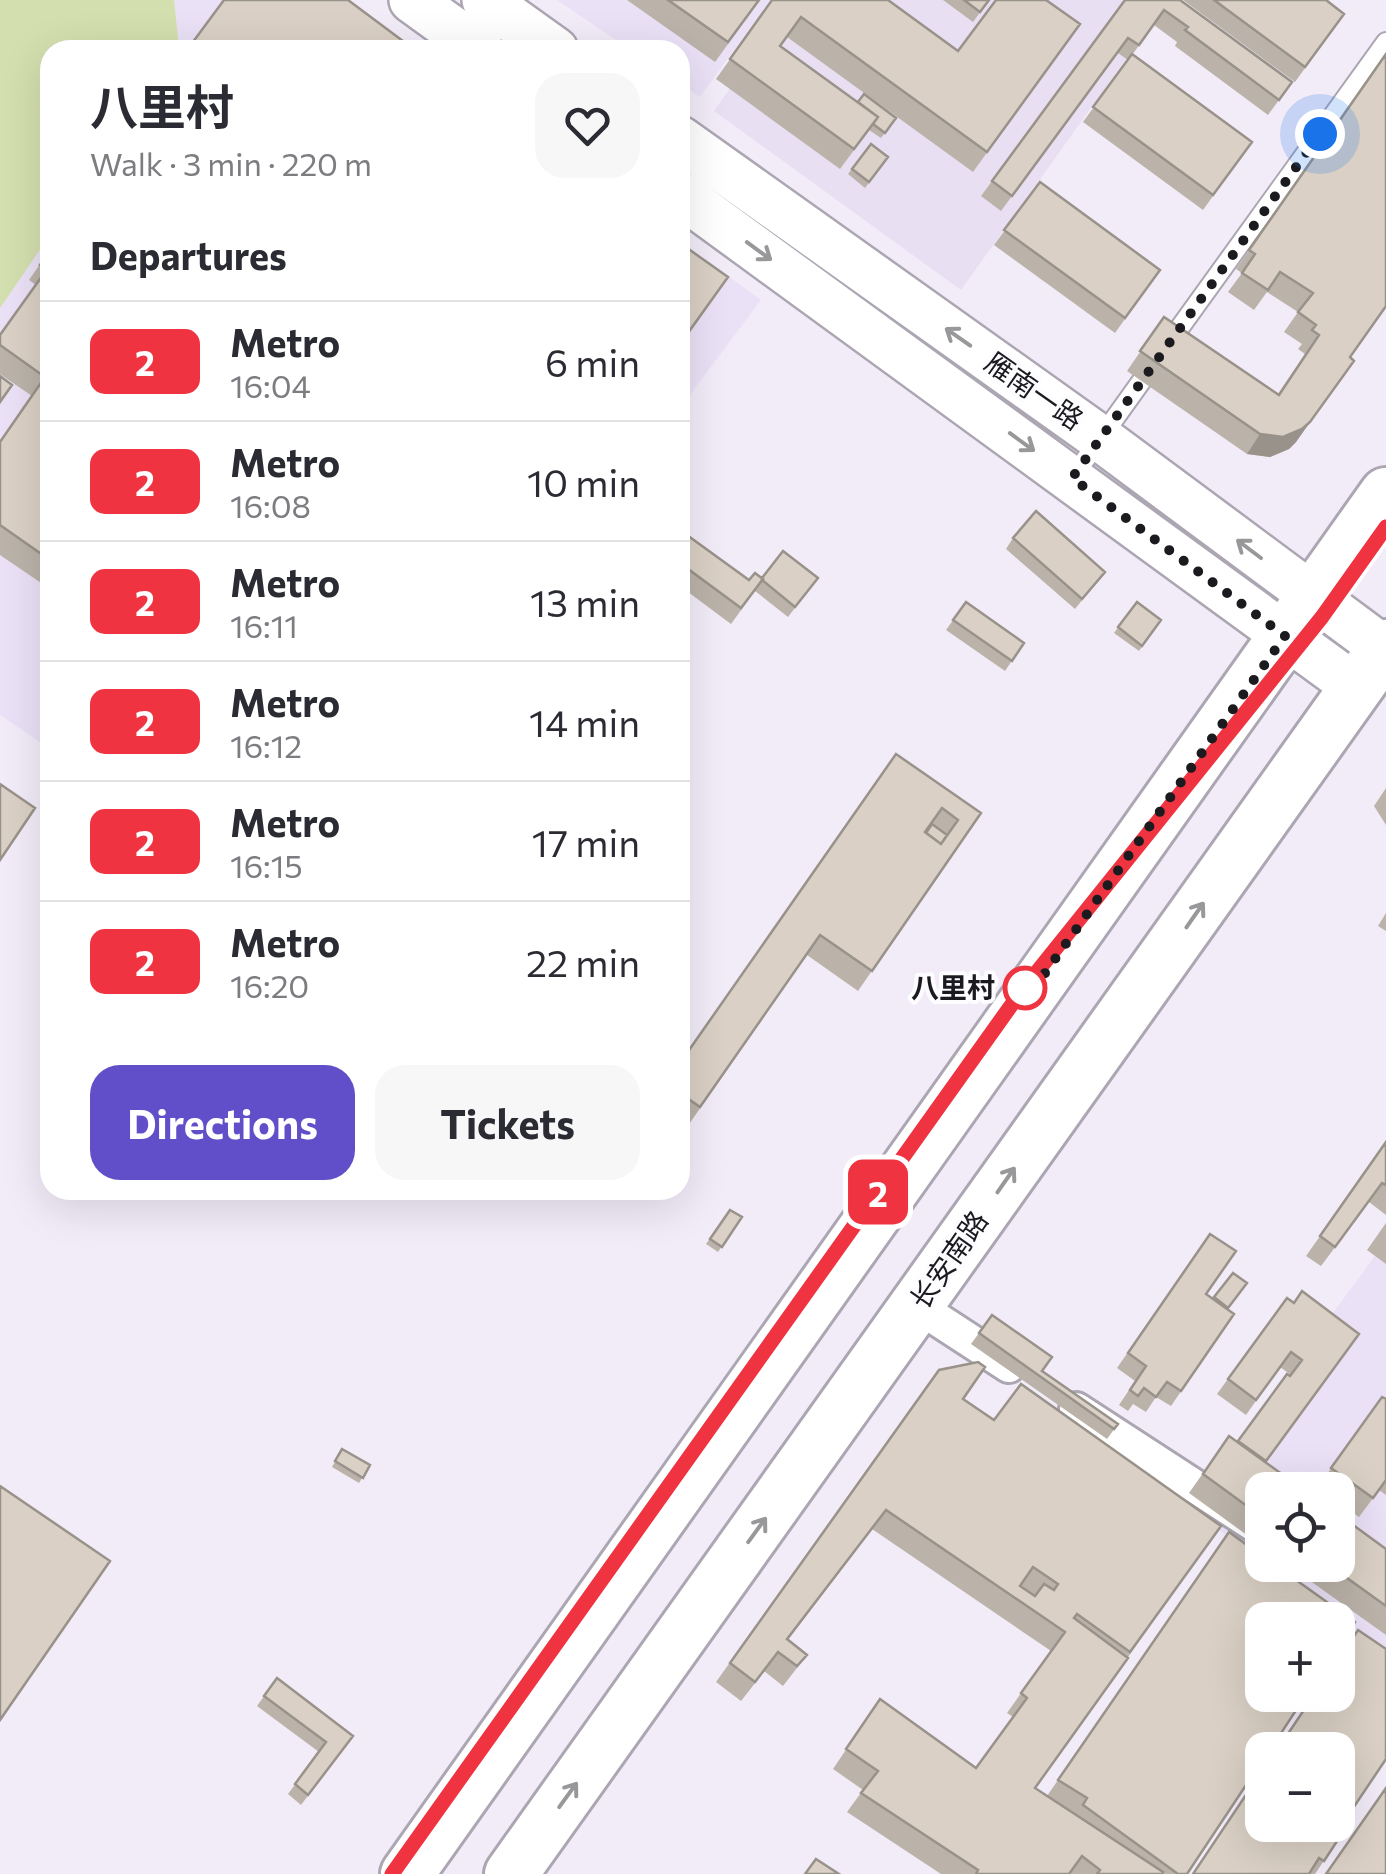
<!DOCTYPE html>
<html lang="en">
<head>
<meta charset="utf-8">
<style>
  body { margin:0; font-family:Commissioner,"Noto Sans SC",sans-serif; background:#f7f7f7; color:#2b2b33; height:100vh; display:flex; flex-direction:column; font-size:38px; white-space:nowrap }
  * { box-sizing:border-box; margin:0 }
  p { font-size:32px; color:#7c7c81 }
  .icon { flex:none; width:55px; height:55px; fill:none; stroke:currentColor; stroke-width:2; stroke-linecap:round; stroke-linejoin:round }
  .map { position:relative; flex:1; overflow:hidden }
  .sheet { position:absolute; left:40px; top:40px; width:650px; height:1160px; display:flex; flex-direction:column; background:#fff; border-radius:30px; box-shadow:0 10px 40px #0002 }
  .sheet>* { flex:none }
  .badge { padding:0 20px; border-radius:15px; font-size:35px; line-height:65px }
  .buttons { position:absolute; left:1245px; top:1472px; display:grid; gap:20px }
  .buttons a { display:grid; place-items:center; width:110px; height:110px; border-radius:20px; background:#fff; box-shadow:0 10px 40px #0002; font-size:50px }
  .you { position:absolute; width:50px; height:50px; margin:-25px; border:8px solid #fff; border-radius:50%; background:#1a73e8; box-shadow:0 0 0 15px #1a73e833 }
  .map>.badge { position:absolute; translate:-50% -50%; box-shadow:0 0 0 5px #fff }
  h2 { padding:0 50px; font-size:38px; line-height:90px }
  .round { display:grid; place-items:center; flex:none; width:105px; height:105px; border-radius:30px; background:#f7f7f7 }
  .summary { display:flex; align-items:center; justify-content:space-between; height:170px; padding:0 50px }
  h1 { font-size:48px; font-weight:700; line-height:75px }
  .action { display:flex; gap:20px; margin-top:auto; padding:20px 50px }
  .action a { flex:1; height:115px; border-radius:30px; background:#604fc8; color:#fff; font-size:40px; font-weight:700; line-height:115px; text-align:center }
  .action a+a { background:#f7f7f7; color:#2b2b33 }
  ul { padding:0; list-style:none }
  li { display:flex; align-items:center; gap:30px; height:120px; padding:0 50px; border-top:2px solid #e1e1e2 }
  li div { flex:1 }
  li b { display:block; font-size:38px }
  li em { font-style:normal }
  li .badge { min-width:110px; font-weight:700; text-align:center }
  .map>svg:first-child { display:block }
  .built { fill:#e8dff3 }
  .education { fill:#eae1f6 }
  .green { fill:#d4dfaf }
  .lines { fill:none; stroke-linecap:round; stroke-linejoin:round }
  .service-casing { stroke:#aca6b3; stroke-width:22 }
  .minor-casing { stroke:#aca6b3; stroke-width:38 }
  .secondary-casing { stroke:#aca6b3; stroke-width:50 }
  .primary-casing { stroke:#aca6b3; stroke-width:58 }
  .service { stroke:#fff; stroke-width:18 }
  .minor { stroke:#fff; stroke-width:32 }
  .secondary { stroke:#fff; stroke-width:45 }
  .primary { stroke:#fff; stroke-width:52 }
  .wall { fill:#bbb3a9 }
  .shaded-wall { fill:#99928a }
  .building { fill:#dad0c5; stroke:#99928a; stroke-width:2.5; fill-rule:evenodd }
  .oneway { stroke:#98989a }
  .line-casing { stroke:#fff; stroke-width:22 }
  .line { stroke:#ef3340; stroke-width:15 }
  .walk { stroke:#1b1a1e; stroke-width:10; stroke-dasharray:0 18 }
  .stop-dot { fill:#fff; stroke:#ef3340; stroke-width:5 }
  .labels { text-anchor:middle; stroke-width:8; stroke-linejoin:round; paint-order:stroke }
  .street-label { font-size:28px; fill:#1b1a1e; stroke:#fdfcff }
  .stop-label { font-size:28px; font-weight:bold; fill:#1b1a1e; stroke:#fdfcff; text-anchor:end }
</style>
</head>
<body>
<div class="map">
<svg width="1386" height="1874" viewBox="0 0 1386 1874">
  <rect width="100%" height="100%" fill="#f2ecf9"/>
  <path class="built" d="M792 0H1168L961 290 714 111Z"/>
  <path class="education" d="M0 0H349L417 50H50V749L0 715Z
    M557 0H770L700 97 680 84V50H631Z
    M680 241 761 300 680 408Z
    M1386 1241V1652L1267 1565H1338V1490H1262V1561L1189 1508Z"/>
  <path class="green" d="M0 0H174L179 47 177 50H50V235L0 308Z"/>
  <g class="lines">
    <g class="service-casing">
      <path id="service" d="M1168 344 1386 42
        M1072 478 1153 365"/>
    </g>
    <g class="minor-casing">
      <path id="minor" d="M917 1306 1009 1366
        M1076 1409 1262 1530"/>
    </g>
    <g class="secondary-casing">
      <path id="secondary" d="M412 0 481 50
        M485 0 555 50
        M680 139 1100 438 1384 649
        M680 194 1357 688"/>
    </g>
    <g class="primary-casing">
      <path id="primary" d="M407 1874 1386 494
        M511 1874 1386 646"/>
    </g>
    <use href="#service" class="service"/>
    <use href="#minor" class="minor"/>
    <use href="#secondary" class="secondary"/>
    <use href="#primary" class="primary"/>
  </g>
  <path class="wall" d="M627 0H760L715 62Z
    M772 0 958 51 1080 24 973 172 787 37 781 46 858 102 896 118 881 138 869 130 840 169 716 79Z
    M943 0H989L973 22Z
    M1125 0H1180L1292 82 1268 115 1175 46 1177 42 1154 25 1132 55 1252 142 1203 210 1083 122 1128 60 1118 53 1001 211 981 196Z
    M1183 0H1326L1344 14 1295 82Z
    M1386 54 1350 357 1296 442 1289 449 1270 457 1247 454 1127 371 1164 317 1278 394 1305 354 1298 349 1302 344 1284 332 1298 312 1267 292 1254 310 1228 292 1242 273 1236 269Z
    M871 144 888 157 865 188 848 174Z
    M1040 182 1160 270 1115 333 994 245Z
    M50 250V589L0 555V442L32 396 0 374V335L36 285 29 280Z
    M680 530 749 580 762 578H818L788 617 755 591 731 624 680 586Z
    M1013 538 1105 572 1075 609 1006 549Z
    M966 602 1024 643 1005 671 946 630Z
    M1137 602 1161 620 1139 651 1114 633Z
    M896 754 981 813 858 991 807 955 687 1127 680 1122V1063Z
    M1386 788V825L1374 806Z
    M1386 913V931L1378 926Z
    M1386 1142V1215L1369 1202 1321 1266 1306 1256Z
    M730 1210 742 1217 718 1252 706 1244Z
    M1386 1223V1264L1367 1250Z
    M1210 1234 1206 1294 1213 1299 1233 1273 1247 1283 1227 1309 1234 1314 1171 1406 1156 1397 1146 1412 1133 1404 1128 1411 1119 1405 1135 1381 1117 1368Z
    M1287 1298 1359 1334 1266 1462 1262 1490V1546L1189 1493 1229 1436 1237 1442 1291 1375 1280 1367 1246 1415 1217 1394Z
    M992 1315 1042 1371 1118 1424 1107 1439 971 1344Z
    M939 1370 963 1399 994 1420 1221 1526 1035 1788 1047 1796 1229 1532 1187 1874H941L847 1812 863 1790 833 1769 880 1699 976 1768 1013 1717 1007 1713 1051 1651 872 1529 788 1640 807 1655 783 1686 764 1671 741 1701 716 1682Z
    M1382 1397 1386 1399V1495L1379 1490 1359 1517 1338 1502V1490H1321L1317 1488Z
    M342 1449 370 1465 359 1483 332 1467Z
    M1386 1549V1635L1288 1565H1338Z
    M277 1678 353 1736 301 1805 288 1794 319 1752 257 1706Z
    M1339 1829 1343 1832 1315 1874H1192Z"/>
  <path class="shaded-wall" d="M1354 361 1296 442 1289 449 1270 457 1247 454 1260 434Z
    M886 1510 872 1529 741 1701 755 1682Z"/>
  <path class="building" d="M224 0H348L415 50H187Z
    M668 0H759L728 42Z
    M772 0H888L958 51 996 0H1046L1080 24 987 152 801 17 780 46 878 117 854 149 730 59Z
    M964 0H989L980 12Z
    M1125 0H1180L1292 82 1279 100 1185 30 1188 27 1164 10 1139 45 1128 38 1012 196 992 181Z
    M1214 0H1326L1344 14 1305 67Z
    M1132 54 1252 142 1213 195 1093 107Z
    M1386 54V306L1350 357 1354 361 1310 422 1302 429 1283 437 1260 434 1140 351 1164 317 1279 395 1319 335 1312 330 1316 325 1298 312 1313 293 1280 272 1268 290 1242 273 1255 254 1249 250Z
    M864 94 896 118 885 133 873 124 878 117 858 102Z
    M871 144 888 157 869 182 852 169Z
    M1040 182 1160 270 1125 318 1004 230Z
    M680 243 728 277 680 344Z
    M50 251V272L40 265Z
    M40 279 50 286V560L0 525V442L45 377 0 345V335Z
    M0 376 12 385 0 402Z
    M1036 511 1105 572 1082 599 1013 538Z
    M680 530 749 580 755 573 763 579 741 608 680 563Z
    M783 551 818 578 795 607 762 580 763 579 762 578Z
    M966 602 1024 643 1012 661 953 620Z
    M1137 602 1161 620 1142 646 1118 627Z
    M896 754 981 813 872 971 820 935 700 1107 680 1093V1063ZM942 808 958 820 941 844 925 832Z
    M0 784 35 808 0 860Z
    M932 824 947 835 941 844 926 833Z
    M1386 1142V1185L1382 1183 1335 1247 1320 1236Z
    M730 1210 742 1217 722 1247 710 1239Z
    M1210 1234 1236 1251 1206 1294 1234 1314 1181 1391 1167 1382 1156 1397 1144 1388 1138 1396 1130 1390 1146 1366 1128 1353Z
    M1233 1273 1247 1283 1228 1308 1214 1297Z
    M1302 1291 1359 1334 1266 1461 1238 1441 1287 1374 1290 1376 1302 1360 1291 1352 1256 1400 1228 1379 1287 1298 1294 1303Z
    M992 1315 1052 1357 1042 1371 1118 1424 1114 1429 979 1333Z
    M978 1362 985 1367 963 1399 994 1420 1021 1384 1221 1526 1130 1652 1077 1614 1074 1618 1128 1658 1035 1788 1163 1872 1162 1874H1097L1100 1870 1082 1856 1069 1874H976L978 1870 861 1793 878 1771 846 1749 880 1699 976 1768 1027 1698 1021 1693 1065 1632 886 1510 787 1639 807 1655 797 1666 778 1652 755 1682 730 1663 939 1370ZM1033 1567 1058 1584 1054 1590 1044 1584 1035 1596 1020 1586Z
    M1382 1397 1386 1399V1480L1373 1498 1331 1468Z
    M1229 1436 1304 1490H1262V1517L1203 1474Z
    M342 1449 370 1465 363 1478 335 1461Z
    M0 1486 110 1561 0 1720Z
    M1338 1514 1386 1549V1606L1329 1565H1338Z
    M1229 1532 1262 1556V1565H1275L1355 1622 1338 1648V1620H1262V1695H1306L1270 1750H1262V1761L1187 1874H1178L1083 1805 1087 1798 1058 1780Z
    M1358 1630 1386 1649V1759L1339 1829 1343 1832 1324 1861 1319 1858 1309 1874H1193L1262 1771V1825H1338V1750H1277L1314 1695H1338V1660Z
    M277 1678 353 1736 308 1795 295 1784 326 1742 264 1696Z
    M1386 1788V1874H1326Z
    M816 1859 839 1874H805Z"/>
  <defs><path id="oneway-shaft" d="M-6 0H5M1.5-3L5.5 0L1.5 3" fill="none" stroke-width="1.6" stroke-linecap="round" stroke-linejoin="round" transform="scale(2.5)"/></defs>
  <g class="oneway">
    <use href="#oneway-shaft" transform="translate(759 251) rotate(36)"/>
    <use href="#oneway-shaft" transform="translate(958 337) rotate(-145)"/>
    <use href="#oneway-shaft" transform="translate(1022 442) rotate(36)"/>
    <use href="#oneway-shaft" transform="translate(1249 549) rotate(-143)"/>
    <use href="#oneway-shaft" transform="translate(1195 915) rotate(-55)"/>
    <use href="#oneway-shaft" transform="translate(1006 1180) rotate(-55)"/>
    <use href="#oneway-shaft" transform="translate(757 1530) rotate(-54)"/>
    <use href="#oneway-shaft" transform="translate(568 1795) rotate(-54)"/>
  </g>
  <g class="lines">
    <g class="line-casing">
      <path id="line" d="M392 1874 1020 993 1322 617 1386 527"/>
    </g>
    <use href="#line" class="line"/>
    <path class="walk" d="M1025 988 1023 1004 1285 636 1072 478 1320 134"/>
  </g>
  <circle class="stop-dot" cx="1025" cy="988" r="20"/>
  <g class="labels">
    <g class="street-label">
      <text transform="translate(1034 391) rotate(35)" y="10">雁南一路</text>
      <text transform="translate(949 1260) rotate(-55)" y="10">长安南路</text>
    </g>
    <g class="stop-label">
      <text x="995" y="998">八里村</text>
    </g>
  </g>
</svg>
<div class="buttons">
<a><svg class="icon" aria-label="locate" viewBox="0 0 24 24"><circle cx="12" cy="12" r="6"/><path d="M12 2v4M12 18v4M2 12h4M18 12h4"/></svg></a>
<a>+</a>
<a>−</a>
</div>
<div class="you" style="left:1320px;top:134px"></div>
<b class="badge" style="left:878px;top:1192px;background:#ef3340;color:#fff">2</b>
<section class="sheet">
<div class="summary"><div><h1>八里村</h1><p>Walk · 3 min · 220 m</p></div><a class="round"><svg class="icon" aria-label="heart" viewBox="0 0 24 24"><path d="M12 20l-8-8c-3-5 5-10 8-4 3-6 11-1 8 4z"/></svg></a></div>
<h2>Departures</h2>
<ul>
<li><span class="badge" style="background:#ef3340;color:#fff">2</span><div><b>Metro</b><p>16:04</p></div><em>6 min</em></li>
<li><span class="badge" style="background:#ef3340;color:#fff">2</span><div><b>Metro</b><p>16:08</p></div><em>10 min</em></li>
<li><span class="badge" style="background:#ef3340;color:#fff">2</span><div><b>Metro</b><p>16:11</p></div><em>13 min</em></li>
<li><span class="badge" style="background:#ef3340;color:#fff">2</span><div><b>Metro</b><p>16:12</p></div><em>14 min</em></li>
<li><span class="badge" style="background:#ef3340;color:#fff">2</span><div><b>Metro</b><p>16:15</p></div><em>17 min</em></li>
<li><span class="badge" style="background:#ef3340;color:#fff">2</span><div><b>Metro</b><p>16:20</p></div><em>22 min</em></li>
</ul>
<div class="action"><a>Directions</a><a>Tickets</a></div>
</section>
</div>
</body>
</html>
